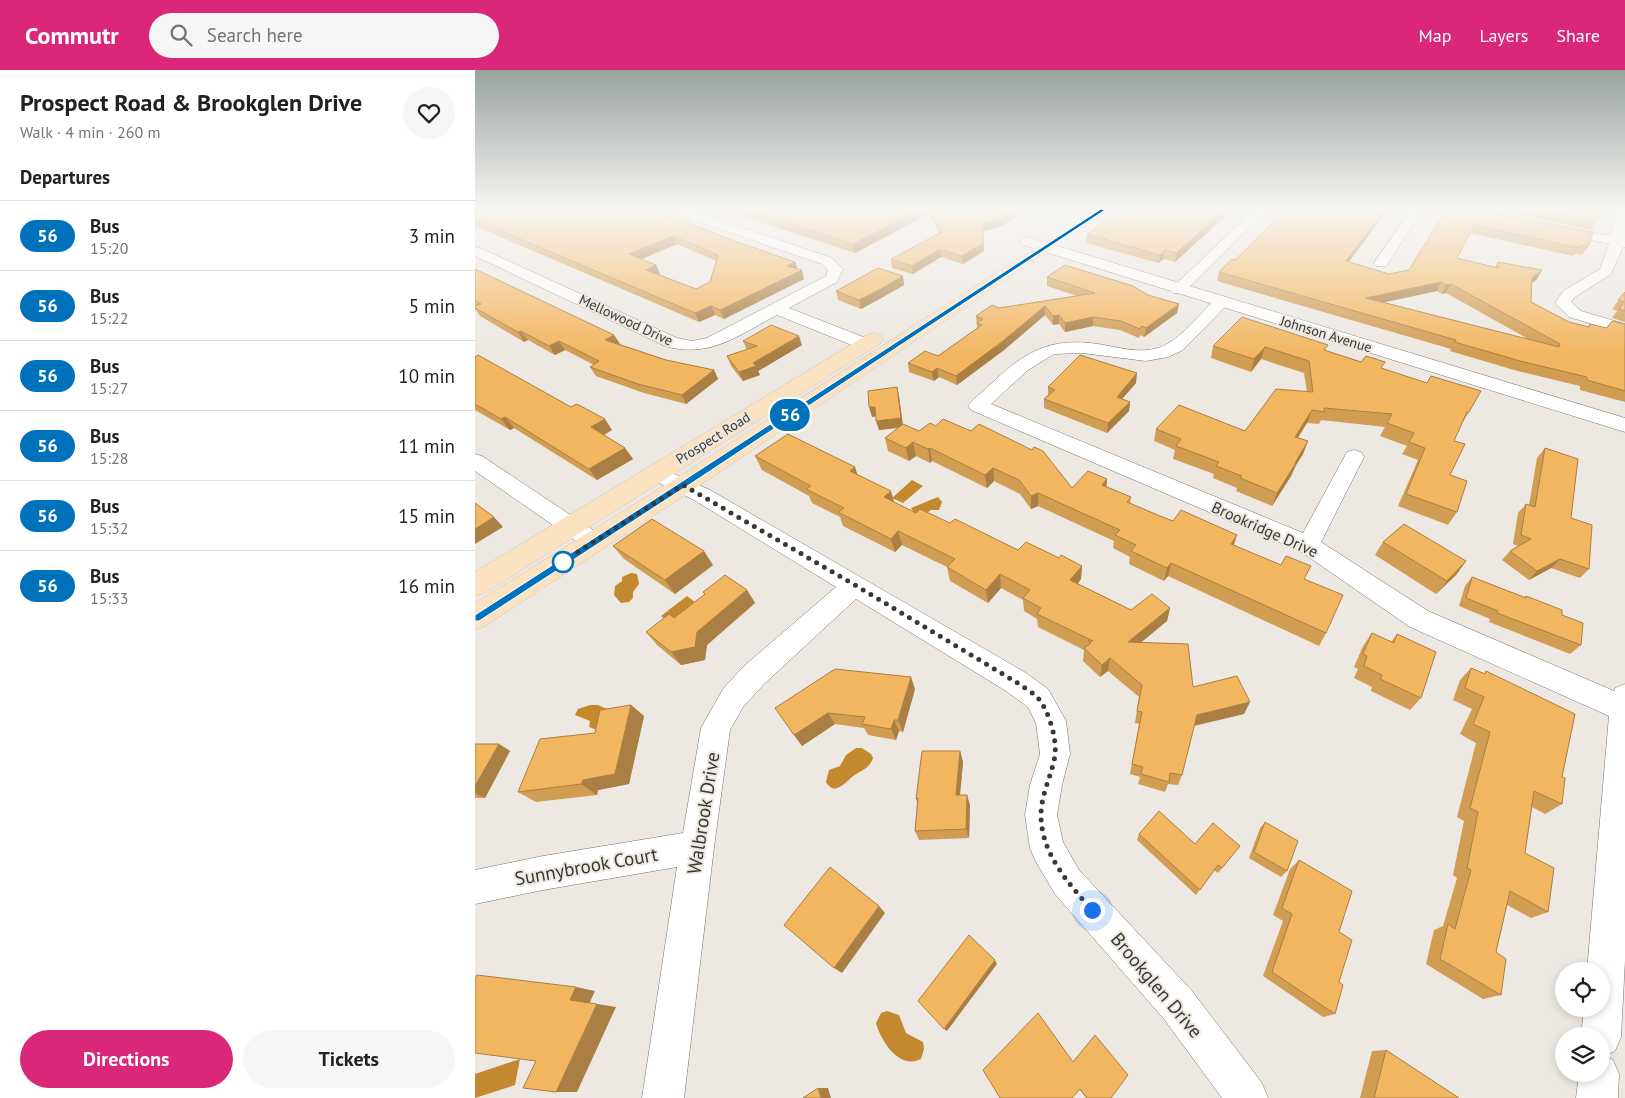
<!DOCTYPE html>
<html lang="en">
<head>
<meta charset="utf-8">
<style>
  body { margin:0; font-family:"PT Sans",sans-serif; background:#f6f6f6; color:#202124; height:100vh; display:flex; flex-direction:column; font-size:19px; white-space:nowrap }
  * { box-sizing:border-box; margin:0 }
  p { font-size:16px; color:#757577 }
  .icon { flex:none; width:28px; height:28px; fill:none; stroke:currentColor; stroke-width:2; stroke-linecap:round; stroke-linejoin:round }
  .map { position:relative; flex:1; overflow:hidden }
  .details { display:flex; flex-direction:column; background:#fff; width:475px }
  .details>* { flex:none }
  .badge { padding:0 10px; border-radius:16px; font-size:18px; line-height:32px }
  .buttons { position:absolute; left:1080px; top:892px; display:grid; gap:10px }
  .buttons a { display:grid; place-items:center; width:55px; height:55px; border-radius:50%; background:#fff; box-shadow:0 2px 8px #0003; font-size:25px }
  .you { position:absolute; width:25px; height:25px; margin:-12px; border:4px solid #fff; border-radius:50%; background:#1a73e8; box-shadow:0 0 0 8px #1a73e833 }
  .map>.badge { position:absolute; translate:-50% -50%; box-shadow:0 0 0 2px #fff }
  h2 { padding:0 20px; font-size:19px; line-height:45px }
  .round { display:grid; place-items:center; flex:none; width:52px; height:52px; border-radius:26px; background:#f6f6f6 }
  .head { display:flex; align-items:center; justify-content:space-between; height:85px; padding:0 20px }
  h1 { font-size:24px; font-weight:600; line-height:38px }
  .action { display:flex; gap:10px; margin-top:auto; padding:10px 20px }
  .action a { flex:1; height:58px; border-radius:30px; background:#db2777; color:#fff; font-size:20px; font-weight:600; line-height:58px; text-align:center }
  .action a+a { background:#f6f6f6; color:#202124 }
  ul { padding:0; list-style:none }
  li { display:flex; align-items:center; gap:15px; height:70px; padding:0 20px; border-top:1px solid #e0e0e0 }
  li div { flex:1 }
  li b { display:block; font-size:19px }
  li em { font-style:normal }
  li .badge { min-width:55px; font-weight:700; text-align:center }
  header { display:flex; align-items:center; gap:30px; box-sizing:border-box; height:70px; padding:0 25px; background:#db2777; color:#fff }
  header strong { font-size:24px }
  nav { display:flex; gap:28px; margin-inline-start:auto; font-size:18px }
  .search { width:350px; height:45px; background:#f6f6f6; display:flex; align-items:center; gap:12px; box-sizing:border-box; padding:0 18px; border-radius:28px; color:#757577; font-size:19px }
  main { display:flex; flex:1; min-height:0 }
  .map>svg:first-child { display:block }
  .water { fill:#c4892f }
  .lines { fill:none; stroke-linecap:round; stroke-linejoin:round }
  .street-casing { stroke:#78736d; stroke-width:1 }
  .secondary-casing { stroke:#78736d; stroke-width:1 }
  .primary-casing { stroke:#c8c7c6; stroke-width:1 }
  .street { fill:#fff; fill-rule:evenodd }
  .secondary { fill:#fff; fill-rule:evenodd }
  .primary { fill:#fbe2c0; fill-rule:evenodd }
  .wall { fill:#d19d53; fill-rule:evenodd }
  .shaded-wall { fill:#aa7f43 }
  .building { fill:#f3b660; stroke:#aa7f43; fill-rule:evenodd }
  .line { fill:#0072bc; stroke:#fff }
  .walk { stroke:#3a3835; stroke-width:5; stroke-dasharray:0 9 }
  .stop-dot { fill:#fff; stroke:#0072bc; stroke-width:2.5 }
  .labels { text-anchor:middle; stroke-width:4; stroke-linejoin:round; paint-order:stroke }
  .far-street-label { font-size:14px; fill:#3a3835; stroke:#ede8e2 }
  .street-label { font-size:16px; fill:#3a3835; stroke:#ede8e2 }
  .near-street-label { font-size:19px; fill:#3a3835; stroke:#ede8e2 }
</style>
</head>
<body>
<header>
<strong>Commutr</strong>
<div class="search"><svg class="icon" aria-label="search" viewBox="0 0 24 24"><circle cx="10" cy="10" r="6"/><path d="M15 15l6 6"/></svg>Search here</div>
<nav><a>Map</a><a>Layers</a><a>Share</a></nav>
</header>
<main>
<section class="details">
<div class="head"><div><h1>Prospect Road &amp; Brookglen Drive</h1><p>Walk · 4 min · 260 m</p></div><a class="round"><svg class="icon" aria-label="heart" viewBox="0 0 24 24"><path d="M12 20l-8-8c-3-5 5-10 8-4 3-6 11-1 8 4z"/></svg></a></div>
<h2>Departures</h2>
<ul>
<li><span class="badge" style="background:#0072bc;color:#fff">56</span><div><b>Bus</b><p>15:20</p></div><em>3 min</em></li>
<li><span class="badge" style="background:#0072bc;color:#fff">56</span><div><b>Bus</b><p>15:22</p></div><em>5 min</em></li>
<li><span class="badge" style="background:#0072bc;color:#fff">56</span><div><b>Bus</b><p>15:27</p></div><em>10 min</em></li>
<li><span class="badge" style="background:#0072bc;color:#fff">56</span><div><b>Bus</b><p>15:28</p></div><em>11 min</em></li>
<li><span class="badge" style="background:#0072bc;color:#fff">56</span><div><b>Bus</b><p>15:32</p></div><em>15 min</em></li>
<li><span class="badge" style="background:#0072bc;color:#fff">56</span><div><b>Bus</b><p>15:33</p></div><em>16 min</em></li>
</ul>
<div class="action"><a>Directions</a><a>Tickets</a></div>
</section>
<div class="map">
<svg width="1150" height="1028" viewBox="0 0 1150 1028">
  <rect width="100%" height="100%" fill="#ede8e2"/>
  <path class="water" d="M437 410 448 416 428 433 417 428Z
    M463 427 467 432 464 440H456L443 449 436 438Z
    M156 503 162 504 164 514 158 522V528L154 532 146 533 139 525 140 516 147 511V507Z
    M212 526 221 533 195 553 186 546Z
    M115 635H123L134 640 122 660 114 657 115 651 100 645 103 639Z
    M381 678H387L396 684 398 688C394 700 385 700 377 707 369 714 359 726 351 712L354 700 365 696 371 685Z
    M412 941 424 945 431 963 448 972 449 979 446 989C424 1000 406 971 401 953L406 943Z
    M45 989 40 1015 0 1028V1004Z"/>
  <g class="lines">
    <g class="street-casing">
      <path id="street" d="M197 140H215L357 188 368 199 362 212 314 238 396 270 399 274 396 278 390 279 384 278 302 245C264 265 235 289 190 276L0 186V177L5 178 202 268 217 271 232 268 351 206 353 200 347 194 198 143Z
        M779 140H792L708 223H698L695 220 698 217Z
        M936 140H948L911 196H901L899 193Z
        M1141 140H1150V177H1148L1136 204 1100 227 1096 232 1106 241 1150 254V264L1094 247 1080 233 1088 221 1125 199 1134 174 1079 162 1077 159 1084 155 1136 166Z
        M746 227 752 229 754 232 752 235 708 280 693 287 671 291 607 283 579 284 553 300 516 334 828 463 872 382 879 380 886 382 889 387 846 472 953 541 1139 621 1140 618 1150 614V890L1146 967 1140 981 1129 986 1138 990 1144 1004 1143 1028H1101L1104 1004H1126V966H1106L1109 939H1126V901H1112L1134 646 935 557 825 481 496 340 493 336C500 327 510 320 518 312 551 281 576 267 623 274 642 277 664 284 683 278 706 270 724 245 740 229Z
        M0 384 7 386 127 466 131 472 127 478 119 481 111 478 0 401Z
        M182 396 235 420 551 603 573 619 591 651 595 684 587 715 582 745 588 772 604 800 717 921 787 1013 793 1028H747L689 949 580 824 560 790 555 778 550 745 555 715 565 684 561 653 553 637 531 621 381 529 289 614 268 637 255 660 239 777 209 1028H167L202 797 68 820 0 834V800L68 786 208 763 226 658 248 619 269 596 361 517 219 430 174 408 171 403 174 398Z"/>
    </g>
    <g class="secondary-casing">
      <path id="secondary" d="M553 167 1150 348V362L548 175 545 172 548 169Z"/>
    </g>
    <g class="primary-casing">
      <path id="primary" d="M619 140H635L216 421 10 556 0 560V533L200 409Z
        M399 263 406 265 408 269 406 273 10 523 0 526V502L392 265Z"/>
    </g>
    <use href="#street" class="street"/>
    <use href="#secondary" class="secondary"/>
    <use href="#primary" class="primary"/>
  </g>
  <path class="wall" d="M0 140 265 173 320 192 322 199 329 209 249 249 240 245 224 252 0 156ZM202 174 241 191 235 212 221 219 183 204H185L181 195 166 189Z
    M248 140H552L525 157 508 161 509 181 488 194 466 187 438 204 417 198 416 189 464 163 454 144 380 183Z
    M652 140H757L700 192 689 189 683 193 611 173 612 164 636 152Z
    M808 140H916L913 143 911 142 874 192 914 204 934 200 971 140 1113 177 1107 185 1100 184 1098 186 995 163 982 188 1020 197 1023 192 1062 209 1057 213 1056 232 1094 252 1113 257 1115 254 1131 258 1137 251 1150 254V332L1105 320V316L1039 300 975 281 976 279 742 211 744 202 760 190 804 147 805 142ZM962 221 967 224 971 223 1055 270 908 232Z
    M1020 140H1125L1121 152 1116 160Z
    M0 199 139 265 145 274 191 290 239 300 243 309 211 334 169 323 121 306 115 297 119 295 90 280 80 285 53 270 49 272 5 246 0 239Z
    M428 206 429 215 408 227 386 239 363 230 361 221Z
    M572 207 673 225 704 234 702 243 669 267 665 265 664 268 645 260 618 256 590 262 584 254 578 255 570 245 529 280 482 315 464 307 459 311 434 302 433 293 463 286 502 258 501 246 524 238 602 226 572 216Z
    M1150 222V252L1137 248 1142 241 1137 239Z
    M767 247 851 281 907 298 994 342 986 355 979 371 975 405 982 442 973 455 923 436 943 390 927 384 932 376 905 366 910 357 846 350 844 354 832 353 823 368 833 371 828 384 821 395 816 406 797 436 761 421 762 418 738 408 739 404 698 389 700 380 679 371 681 359 770 361 832 322 829 303 786 289 776 302 736 288 738 276Z
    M268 271 327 275 283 301 285 305 268 311 256 296 252 286 272 280Z
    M0 287 137 360 129 365 150 378 158 389 122 410 39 358 35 360 0 340Z
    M661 313 647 329 655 332 654 341 632 363 569 338V329L573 325V317Z
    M422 317 424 326 428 355 597 418 632 409 631 417 656 427 655 433 685 446 759 475 829 509 851 563 844 576 693 506 689 511 654 494 655 487 638 478 639 471 563 436 556 439 545 424 519 411 512 418 457 391 455 393 441 386 434 391 413 381 410 368 424 358 404 360 401 346 397 347Z
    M1070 378 1114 499 1105 508 1076 498 1054 510 1027 490 1035 481 1043 476 1038 474 1043 443 1051 434 1054 435 1062 388Z
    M280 386 380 397 382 404 419 432 441 443 475 453 543 480 584 488 607 496 606 509 603 514 656 540 695 538 692 551 666 572 718 617 769 644 719 656 707 705 703 715 693 714 690 722 663 714 665 707 655 704 664 654 660 653 664 627 633 601 625 607 608 591 609 580 563 557 562 549 549 541 548 530 526 518 513 533 475 511 472 497 427 475 420 482 368 456 365 447 337 433 334 426 287 400Z
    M908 472 991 491 981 505 961 524 900 485Z
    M138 476 238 495 200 524 149 489Z
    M997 507 1050 527 1051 526 1087 545 1106 575 1095 584 1014 552 1015 549 984 536 990 516Z
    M272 520 280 533 232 575 230 590 206 595 182 575 171 562 199 548 230 525 228 522Z
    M897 563 916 572 922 564 946 628 935 640 896 621 897 617 879 608 883 599 879 597 888 576Z
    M996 598 1009 604 1011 601 1087 707V734L1070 744 1057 737 1050 783 1073 842 1056 848 1032 835 1021 882 1026 925 1008 929 951 894 959 860 968 856 982 808 978 805 989 751 982 747 1001 673 985 664 997 639 978 630 985 610Z
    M440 619 428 662 424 661 421 670 393 665 389 658 360 654 327 676 300 638Z
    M156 635 169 646 154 714 123 720 122 725 61 732 43 722Z
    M0 674H24L35 681 10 728H0Z
    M485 681 488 692 485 725 495 735 494 768 444 770 440 761 442 733 441 729Z
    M790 752 812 801 806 807 774 788 785 758Z
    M664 764 720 774 765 776 743 803 739 800 721 825 662 770Z
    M824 790 864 862 860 944 848 947 788 906 808 851 798 845 815 799Z
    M911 980 984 1028H885L897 981Z
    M598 992 636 1028H611L605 1020Z"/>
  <path class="shaded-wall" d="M445 140H453L454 144 380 183 378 174Z
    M540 140H552L525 157 508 161 509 181 488 194 487 186 508 153Z
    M749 140H757L700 192 701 183Z
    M910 140H912L911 142 868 199 871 191Z
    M198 166 202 174 158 193 154 184Z
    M465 179 466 187 438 204 437 196Z
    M690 180 689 189 683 193 685 185Z
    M320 192 323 200 312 196Z
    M181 195 185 204 175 208 171 200Z
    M327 200 329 209 249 249 245 240Z
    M1067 200 1062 209 1052 217 1057 208Z
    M428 206 429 215 408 227 386 239 384 230Z
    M966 212 962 221 888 237 891 228Z
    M976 214 971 223 967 224 971 215Z
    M704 234 702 243 669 267 671 258Z
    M236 236 240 245 224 252 220 243Z
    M570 236V245L529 280 482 315 481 306Z
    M584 245V254L578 255V246Z
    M618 247V256L590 262V253Z
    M46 261 53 270 49 272 43 262Z
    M139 265 145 274 130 270Z
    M324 266 327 275 283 301 285 305 268 311 264 302Z
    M84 271 90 280 80 285 74 276Z
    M790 277 786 289 776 302 779 289Z
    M462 298 464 307 459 311 457 302Z
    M239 300 243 309 211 334 207 325Z
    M662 303 661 313 641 336 642 327Z
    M422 317 424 326 428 357 404 360 401 351Z
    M655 332 654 341 632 363 633 353Z
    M394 337H400L403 346 397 347Z
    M837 340 832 353 815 379 820 367Z
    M30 347 39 358 35 360 26 349Z
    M130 349 137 360 123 368 116 357Z
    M833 371 828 384 821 395 816 406 797 436 802 423Z
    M438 372 441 386 434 391 431 378Z
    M150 378 158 389 122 410 114 399Z
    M455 378 457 391 455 393 453 379Z
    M380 397 384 411 375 401Z
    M518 398 519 411 512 418 510 405Z
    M632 409 631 422 627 415Z
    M416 421 420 435 409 427Z
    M563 423V436L556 439V426Z
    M19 447 28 457 0 474V459Z
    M423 461 427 475 420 482 416 469Z
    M762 465 758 478 756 474Z
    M229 481 238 495 200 524 190 510Z
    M1085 489 1076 498 1054 510 1062 501Z
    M991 491 981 505 961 524 972 511Z
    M696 493 693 506 689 511 692 498Z
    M607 496 606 509 595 523V510Z
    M525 504 526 518 513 533 511 520Z
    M272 520 280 533 232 575 230 590 206 595 196 582 222 562Z
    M695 538 692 551 651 585 653 572Z
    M635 588 633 601 625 607 627 595Z
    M436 607 440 619 428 662 423 650Z
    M775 632 769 644 717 656 722 645Z
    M156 635 169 646 154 714 123 720 122 725 106 714 108 710Z
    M353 643 360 654 327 676 319 665Z
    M419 650 424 661 421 670 416 659Z
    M24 674 35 681 10 728 0 723V716Z
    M485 681 488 692 484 735 481 725Z
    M492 725 495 735 494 768 491 759Z
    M404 836 410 843 367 903 359 898Z
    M520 890 522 894 472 961 469 959Z
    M101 917 120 921 114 934 95 930Z
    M122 934 141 937 102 1022H81Z
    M343 1018H353L356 1028H346Z"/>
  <path class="building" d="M0 140H180L265 173 320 192 312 196 327 200 245 240 236 236 220 243 0 150ZM198 166 243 185 235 212 221 219 171 200 181 195 154 184Z
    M270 140H445L378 174Z
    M455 140H540L525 149 508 153V173L487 186 465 179 437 196 416 189 467 162Z
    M652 140H749L701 183 690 180 685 185 612 164 631 151 636 152Z
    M808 140H910L871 191 914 204 934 200 971 140H1008L1118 163 1113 177 1105 175 1104 178 999 155 982 188 1023 198V192L1067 200 1057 208 1056 232 1094 252 1114 257 1115 254 1132 258 1137 251 1150 254V321L1112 310V307L1045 291 980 272 981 270 744 202 757 189 760 190 808 143 805 142ZM966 212 971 215 976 214 1085 274 1084 277 891 228Z
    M1064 140H1125L1121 152Z
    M590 195 658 216 673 225 704 234 671 258 666 256 665 259 646 251 618 247 590 253 584 245 578 246 570 236 528 271 481 306 462 298 457 302 433 293 450 281 463 286 507 255 502 253 508 249 501 246 517 235 524 238 620 223 572 207Z
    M403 198 428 206 406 219 384 230 361 221Z
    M0 199 139 265 130 270 191 290 239 300 207 325 163 314 115 297 124 291 84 271 74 276 46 261 43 262 0 238V236L6 234 0 230Z
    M1150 222V241L1144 239 1149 232 1143 230Z
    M767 247 853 275 849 280 886 292 891 286 910 292 906 298 952 313 956 306 1006 321 994 342H992L979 371 990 374 975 405 992 411 982 442 931 424 950 378 934 372 939 363 912 353 917 344 849 338 850 342 837 340 820 367 833 371 820 393H821L802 423 765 408 767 406 741 396 744 392 701 376 706 369 681 359 704 335 770 361 801 319 838 322 834 291 790 277 779 289 738 276Z
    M296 255 324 266 278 293 281 296 264 302 252 286 282 276 268 271Z
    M3 285 96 337 102 334 130 349 116 357 150 378 114 399 30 347 26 349 0 334V287Z
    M605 285 662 303 642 327 655 332 633 353 569 329 580 320 573 317Z
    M422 317 426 348 401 351 400 337H394L393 321Z
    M468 349 496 361 504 354 557 380 559 377 568 381 597 418 613 401 632 409 627 415 656 427 652 432 685 446 698 451 706 440 762 465 756 474 806 495 811 486 836 496 829 509 868 525 851 563 696 493 692 498 656 481 661 475 640 465 645 460 563 423 556 426 544 410 518 398 510 405 455 378 453 379 438 372 431 378 410 368 428 354 444 361 455 353 461 356Z
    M313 364 380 397 375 401 416 421 409 427 441 443 445 439 475 453 480 449 543 480 551 472 584 488 586 485 607 496 595 510 656 540 677 524 695 538 653 572 713 574 718 617 762 606 775 632 722 645 707 705 695 703 694 712 666 704 668 697 657 694 667 642 662 641 667 615 635 588 627 595 609 578 616 573 613 571H618L562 544 566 538 548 528 555 520 525 504 511 520 472 497 480 489 423 461 416 469 363 442 369 438 331 419 336 416 280 386Z
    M1070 378 1103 389 1096 448 1117 455 1114 499 1085 489 1062 501 1035 481 1056 469 1046 465 1051 434 1060 437Z
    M0 433 19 447 0 459Z
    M177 449 229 481 190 510 138 476Z
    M929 454 991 491 972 511 908 472Z
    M250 505 272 520 222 562 220 577 196 582 171 562 194 544 199 548 230 524 228 522Z
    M997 507 1051 528V526L1087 540V545L1108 553 1106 575 1022 543 1023 541 991 528Z
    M897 563 919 573 922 564 961 582 946 628 905 609 907 605 889 596 892 586 888 584Z
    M996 598 1010 604 1011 601 1100 644 1087 707 1090 708 1087 734 1059 721 1050 783 1079 798 1073 842 1035 821 1021 882 1031 889 1026 925 965 889 973 854 980 859 996 800 992 798 1003 742 995 738 1015 662 998 654 1009 627 990 618Z
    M360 599 436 607 423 650H419L416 659 387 654 390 647 353 643 319 665 300 638Z
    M156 635 140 704 108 710 106 714 43 722 65 669 120 663 125 640Z
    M0 674H24L0 716Z
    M447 681H485L481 725H492L491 759 440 761 443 728 441 729Z
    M684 741 720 774 738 753 765 776 747 798 743 795 725 820 664 764Z
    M790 752 823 771 812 801 779 782Z
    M824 790 877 821 864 862 877 870 864 912 868 915 860 944 797 902 817 844 807 838Z
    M355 797 404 836 359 898 309 855Z
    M494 865 520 890 469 959 443 931Z
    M2 905 101 917 95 930 122 934 81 1022 48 1018 61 991 0 983V909Z
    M563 943 598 992 620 965 653 1005 636 1028H612L605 1019 597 1028H525L508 1000Z
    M911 980 984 1028H899Z
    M343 1018 346 1028H328Z"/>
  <linearGradient id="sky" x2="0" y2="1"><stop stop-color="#99a39e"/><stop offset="0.49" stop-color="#f7f5f2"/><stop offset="1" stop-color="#f7f5f2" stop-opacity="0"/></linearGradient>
  <rect width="1150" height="284" fill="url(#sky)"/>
  <path class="line" d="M626 139 630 140 226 407 4 551H0V545L220 403Z"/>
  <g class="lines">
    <path class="walk" d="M88 492 84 494 208 415 380 515 541 612C548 617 557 622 563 628 574 641 582 669 580 685 577 705 566 724 566 745 566 783 593 813 617 840"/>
  </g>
  <circle class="stop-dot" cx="88" cy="492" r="10"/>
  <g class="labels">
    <g class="far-street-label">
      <text transform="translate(151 250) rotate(25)" y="5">Mellowood Drive</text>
      <text transform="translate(851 264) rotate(17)" y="5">Johnson Avenue</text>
      <text transform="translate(238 368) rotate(-32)" y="5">Prospect Road</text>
    </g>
    <g class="street-label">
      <text transform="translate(790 459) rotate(24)" y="6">Brookridge Drive</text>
    </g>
    <g class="near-street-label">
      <text transform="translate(228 743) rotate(-81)" y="7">Walbrook Drive</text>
      <text transform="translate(111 796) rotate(-10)" y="7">Sunnybrook Court</text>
      <text transform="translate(682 915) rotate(50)" y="7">Brookglen Drive</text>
    </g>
  </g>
</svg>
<div class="buttons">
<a><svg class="icon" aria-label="locate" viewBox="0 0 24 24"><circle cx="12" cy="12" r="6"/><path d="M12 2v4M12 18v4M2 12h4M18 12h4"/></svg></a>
<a><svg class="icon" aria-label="layers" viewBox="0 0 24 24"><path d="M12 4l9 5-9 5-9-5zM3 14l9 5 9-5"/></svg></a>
</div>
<div class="you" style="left:617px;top:840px"></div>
<b class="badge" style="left:315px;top:345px;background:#0072bc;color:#fff">56</b>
</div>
</main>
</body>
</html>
